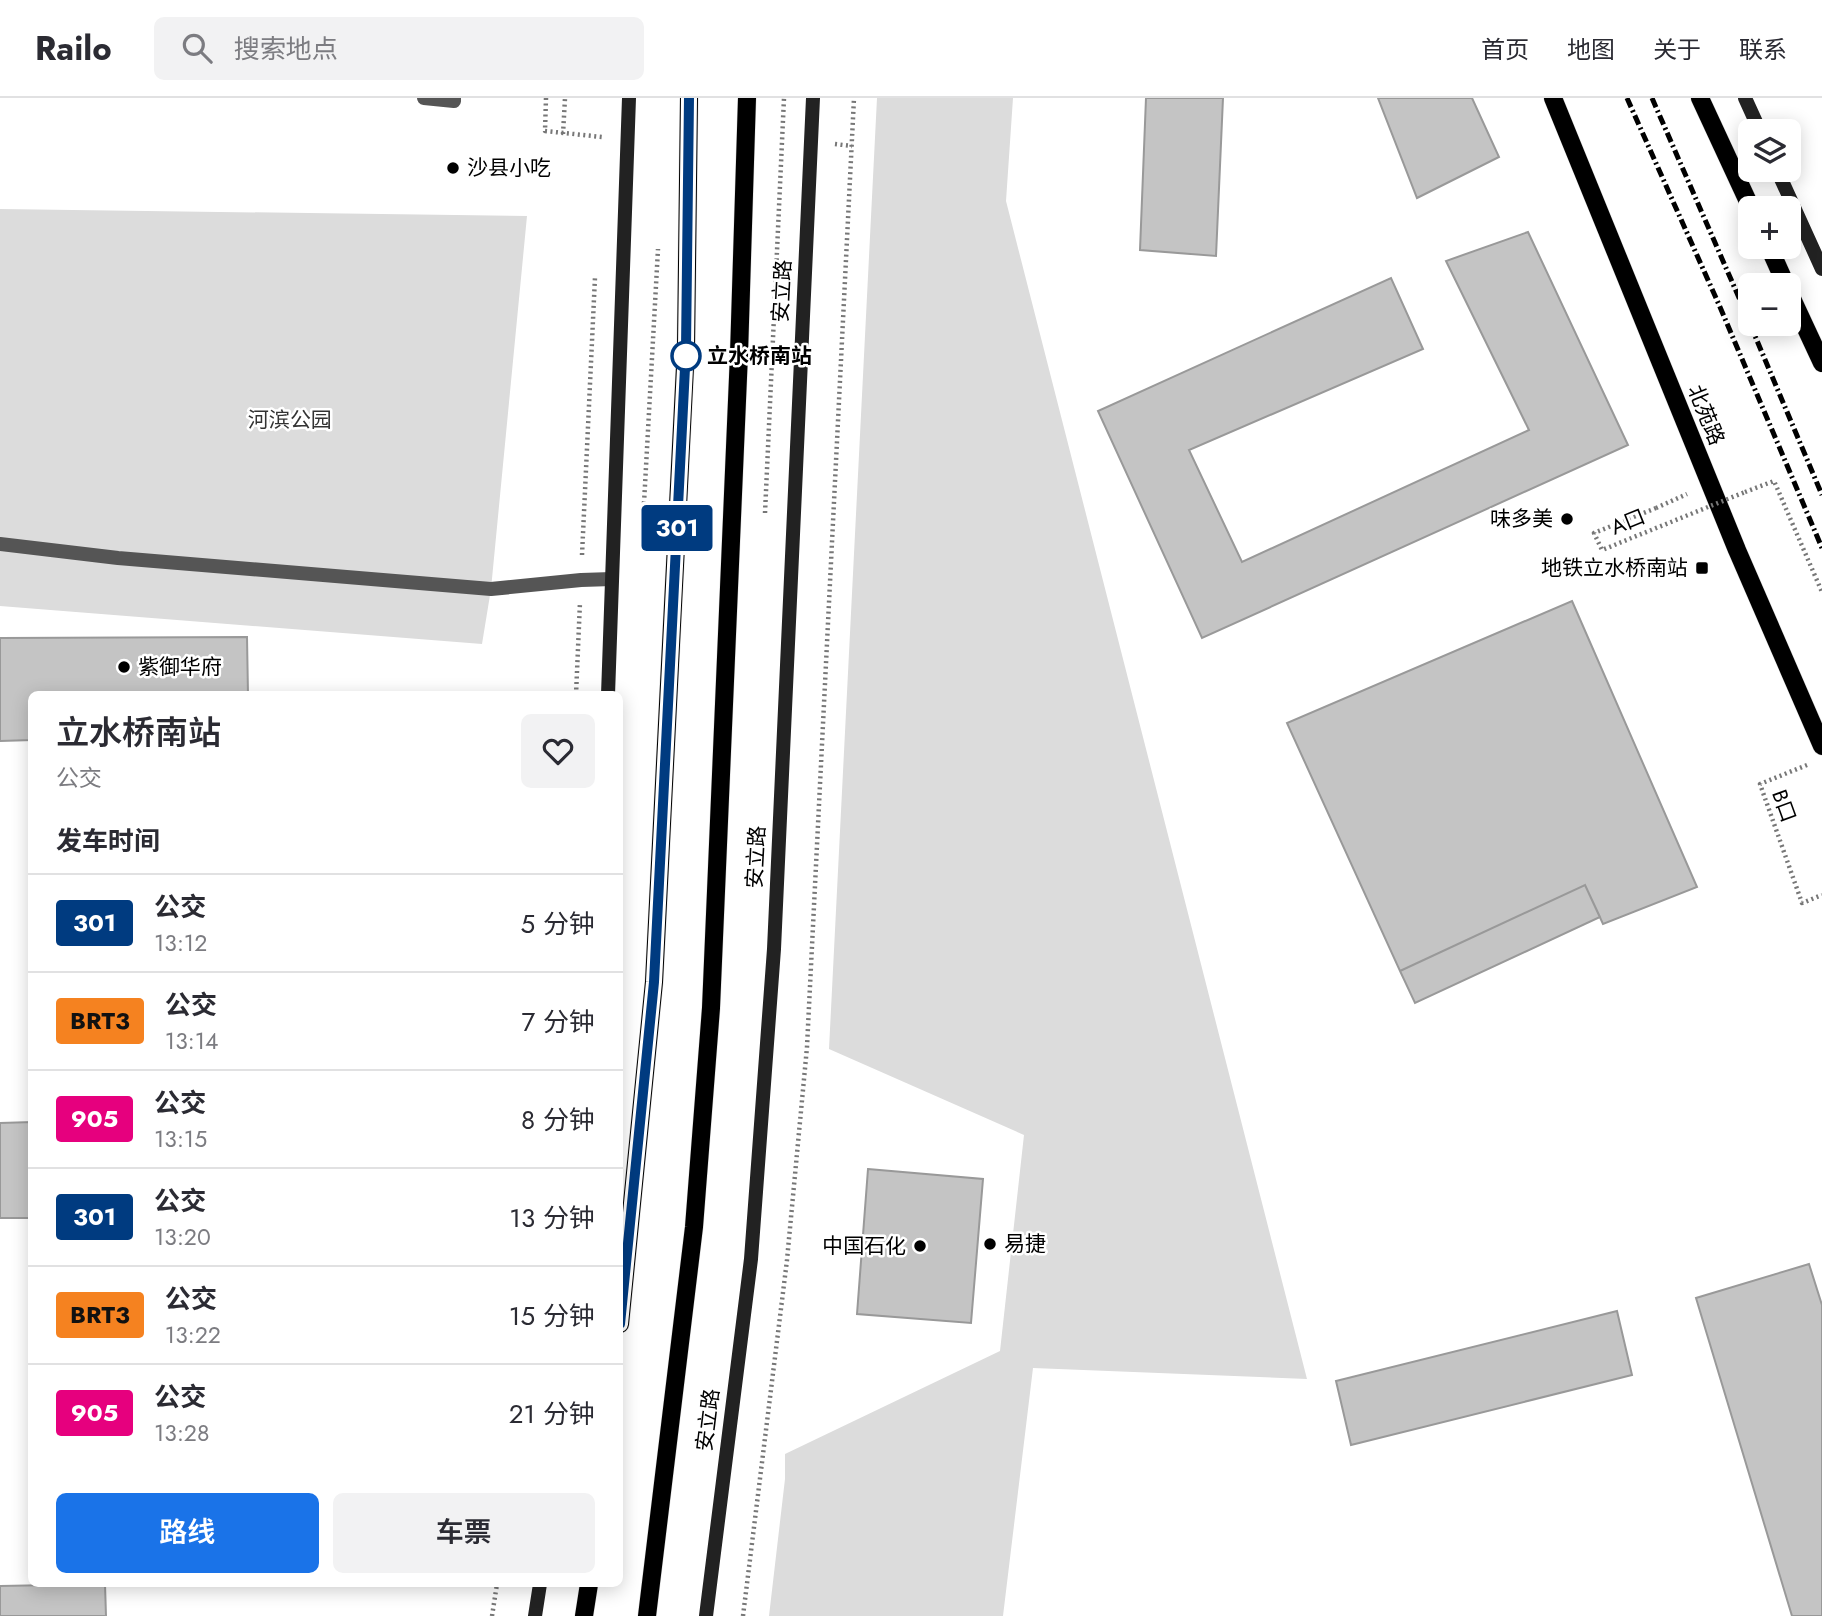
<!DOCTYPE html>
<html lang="zh">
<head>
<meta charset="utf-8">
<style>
  body { margin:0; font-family:Jost,"Noto Sans SC",sans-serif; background:#f2f2f3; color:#2b2b33; height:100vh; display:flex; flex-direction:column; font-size:26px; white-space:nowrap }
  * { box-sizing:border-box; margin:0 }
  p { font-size:23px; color:#7c7c81 }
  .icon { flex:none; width:38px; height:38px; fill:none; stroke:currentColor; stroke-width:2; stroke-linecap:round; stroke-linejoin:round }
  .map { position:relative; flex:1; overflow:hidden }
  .panel { position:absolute; left:28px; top:593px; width:595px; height:896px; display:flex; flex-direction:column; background:#fff; border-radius:10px; box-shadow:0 4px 18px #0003 }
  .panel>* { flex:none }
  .badge { padding:0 14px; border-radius:5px; font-size:24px; line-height:46px }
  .tools { position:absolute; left:1738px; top:21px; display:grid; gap:14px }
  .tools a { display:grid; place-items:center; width:63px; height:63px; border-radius:10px; background:#fff; box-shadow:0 4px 18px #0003; font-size:35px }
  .map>.badge { position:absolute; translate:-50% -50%; box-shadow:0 0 0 4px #fff }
  h2 { padding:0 28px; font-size:26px; line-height:63px }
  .round { display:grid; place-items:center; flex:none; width:74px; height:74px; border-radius:10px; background:#f2f2f3 }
  .overview { display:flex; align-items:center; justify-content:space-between; height:119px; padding:0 28px }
  h1 { font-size:33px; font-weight:600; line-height:52px }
  .button { display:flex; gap:14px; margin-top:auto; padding:14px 28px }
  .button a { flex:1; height:80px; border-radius:10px; background:#1a73e8; color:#fff; font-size:28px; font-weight:600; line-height:80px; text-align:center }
  .button a+a { background:#f2f2f3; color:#2b2b33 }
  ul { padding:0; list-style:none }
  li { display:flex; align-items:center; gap:21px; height:98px; padding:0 28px; border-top:2px solid #e1e1e2 }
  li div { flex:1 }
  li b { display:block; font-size:26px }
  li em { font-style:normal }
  li .badge { min-width:77px; font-weight:700; text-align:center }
  header { display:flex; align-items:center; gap:42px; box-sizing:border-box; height:98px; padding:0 35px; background:#fff; border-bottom:2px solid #e1e1e2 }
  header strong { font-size:33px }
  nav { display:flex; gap:38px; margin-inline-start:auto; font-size:24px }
  .search { width:490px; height:63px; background:#f2f2f3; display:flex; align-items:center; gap:18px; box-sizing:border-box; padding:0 24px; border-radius:10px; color:#7c7c81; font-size:26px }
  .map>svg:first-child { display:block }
  .green { fill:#dcdcdc }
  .building { fill:#c4c4c4; stroke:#999; stroke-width:2 }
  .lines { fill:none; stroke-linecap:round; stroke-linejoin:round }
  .primary-casing { stroke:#dbdbdb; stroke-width:19 }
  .path { stroke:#777; stroke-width:4.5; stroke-dasharray:2 3.5; stroke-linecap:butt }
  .lane { stroke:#555; stroke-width:14 }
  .secondary { stroke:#222; stroke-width:14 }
  .primary { stroke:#000; stroke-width:18 }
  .rail { stroke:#000; stroke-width:5; stroke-dasharray:10 3.5 2 3.5; stroke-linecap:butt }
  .path-bridge { stroke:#777; stroke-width:4.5; stroke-dasharray:2 3.5; stroke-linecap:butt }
  .line-casing { stroke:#fff; stroke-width:16 }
  .line { stroke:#003b80; stroke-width:10 }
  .poi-dot { fill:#000; stroke:#fff; stroke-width:2.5 }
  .stop-dot { fill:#fff; stroke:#003b80; stroke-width:3.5 }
  .labels { text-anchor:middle; stroke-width:5; stroke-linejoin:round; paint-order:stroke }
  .poi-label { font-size:21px; fill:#000; stroke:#fff; text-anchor:start }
  .street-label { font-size:21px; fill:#000; stroke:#fff }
  .stop-label { font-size:21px; font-weight:bold; fill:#000; stroke:#fff; text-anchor:start }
  .park-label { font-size:21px; fill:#333; stroke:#fff }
</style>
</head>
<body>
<header>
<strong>Railo</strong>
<div class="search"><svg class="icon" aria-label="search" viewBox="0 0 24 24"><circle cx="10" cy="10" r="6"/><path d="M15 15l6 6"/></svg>搜索地点</div>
<nav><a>首页</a><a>地图</a><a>关于</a><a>联系</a></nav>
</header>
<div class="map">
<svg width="1822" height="1518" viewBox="0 0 1822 1518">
  <rect width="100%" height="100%" fill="#fff"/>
  <path class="green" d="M877 0H1013L1006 103 1307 1281 1033 1270 1003 1518H769L785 1381V1356L1000 1253 1024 1037 829 951Z
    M0 111 527 118 491 491 482 546 0 508Z"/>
  <path class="building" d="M1146 0H1223L1216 158 1140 152Z
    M1378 0H1472L1499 59 1417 100Z
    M1528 134 1628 347 1202 540 1098 313 1391 180 1423 251 1189 352 1242 464 1529 332 1446 163Z
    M1572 503 1697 789 1603 826 1585 787 1400 873 1287 625Z
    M247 539 248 597H32V642L0 643V540Z
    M1585 787 1600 819 1415 905 1400 873Z
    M32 1024V1120H0V1025Z
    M868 1071 983 1081 971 1225 857 1216Z
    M1809 1166 1822 1207V1518H1792L1696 1200Z
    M1617 1213 1632 1277 1351 1347 1336 1283Z
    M105 1486 106 1518H0V1488Z"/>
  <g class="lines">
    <g class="primary-casing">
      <path id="primary" d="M1553 0 1737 452 1822 648
        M1700 0 1751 110
        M1769 149 1786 187
        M1788 192 1822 265
        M620 1226 654 884 686 249 689 0
        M584 1518 589 1486
        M647 1518 694 1129 711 910 739 256 747 0"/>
    </g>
    <path class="path" d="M546 0 545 33 602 39
      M563 36 565 0
      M835 46 852 48
      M1745 394 1774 383 1822 494
      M644 405 658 151
      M1656 410 1687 396
      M765 415 784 0
      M582 457 595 179
      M576 597 580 504
      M1807 667 1760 686 1802 805 1822 797
      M492 1518 497 1486
      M743 1518 787 1162 807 949 854 0"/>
    <path class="lane" d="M424 0 454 3V0
      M0 446 118 460 491 491 581 482 612 481"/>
    <path class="secondary" d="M1745 0 1760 33
      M1777 72 1822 171
      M608 597 629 0
      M535 1518 540 1486
      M706 1518 751 1161 774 851 813 0"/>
    <use href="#primary" class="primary"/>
    <path class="rail" d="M1627 0 1720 209 1822 450
      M1652 0 1750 225
      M1750 226 1822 397"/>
    <path class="path-bridge" d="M1656 410 1594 435 1602 452 1745 394"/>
  </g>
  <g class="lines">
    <g class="line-casing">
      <path id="line" d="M620 1226 654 884 686 250 689 0"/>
    </g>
    <use href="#line" class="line"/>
  </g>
  <g class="poi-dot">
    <circle cx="453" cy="70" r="7"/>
    <circle cx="1567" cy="421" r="7"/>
    <rect x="1695" y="463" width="14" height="14" rx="3.5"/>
    <circle cx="124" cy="569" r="7"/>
    <circle cx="990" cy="1146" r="7"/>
    <circle cx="920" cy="1148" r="7"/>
  </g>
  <circle class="stop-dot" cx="686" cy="258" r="14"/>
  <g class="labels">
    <g class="poi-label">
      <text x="467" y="77">沙县小吃</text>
      <text x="1553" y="428" text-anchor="end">味多美</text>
      <text x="1688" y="477" text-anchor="end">地铁立水桥南站</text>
      <text x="138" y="576">紫御华府</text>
      <text x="1004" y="1153">易捷</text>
      <text x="906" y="1155" text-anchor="end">中国石化</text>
    </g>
    <g class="street-label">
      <text transform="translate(782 193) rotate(-87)" y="7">安立路</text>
      <text transform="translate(1706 317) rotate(68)" y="7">北苑路</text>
      <text transform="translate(1628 424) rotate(-22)" y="7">A口</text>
      <text transform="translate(1784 708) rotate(70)" y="7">B口</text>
      <text transform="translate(756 759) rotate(-87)" y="7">安立路</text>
      <text transform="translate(708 1322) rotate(-83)" y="7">安立路</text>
    </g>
    <g class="stop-label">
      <text x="707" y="265">立水桥南站</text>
    </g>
    <g class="park-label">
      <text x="290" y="329">河滨公园</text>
    </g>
  </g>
</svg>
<div class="tools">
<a><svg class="icon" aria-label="layers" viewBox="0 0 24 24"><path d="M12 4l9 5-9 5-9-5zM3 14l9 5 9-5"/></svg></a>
<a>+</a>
<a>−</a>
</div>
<b class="badge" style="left:677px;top:430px;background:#003b80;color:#fff">301</b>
<section class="panel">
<div class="overview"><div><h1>立水桥南站</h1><p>公交</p></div><a class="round"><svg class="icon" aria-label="heart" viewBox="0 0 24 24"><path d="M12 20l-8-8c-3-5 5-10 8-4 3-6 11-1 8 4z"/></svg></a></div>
<h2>发车时间</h2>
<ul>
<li><span class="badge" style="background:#003b80;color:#fff">301</span><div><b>公交</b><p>13:12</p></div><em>5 分钟</em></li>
<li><span class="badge" style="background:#f58220;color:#111">BRT3</span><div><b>公交</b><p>13:14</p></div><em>7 分钟</em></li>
<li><span class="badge" style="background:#e6007e;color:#fff">905</span><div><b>公交</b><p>13:15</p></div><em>8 分钟</em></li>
<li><span class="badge" style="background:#003b80;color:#fff">301</span><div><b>公交</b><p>13:20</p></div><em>13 分钟</em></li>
<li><span class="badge" style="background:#f58220;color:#111">BRT3</span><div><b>公交</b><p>13:22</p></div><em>15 分钟</em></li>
<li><span class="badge" style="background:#e6007e;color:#fff">905</span><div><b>公交</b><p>13:28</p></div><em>21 分钟</em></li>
</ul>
<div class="button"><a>路线</a><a>车票</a></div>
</section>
</div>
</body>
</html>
